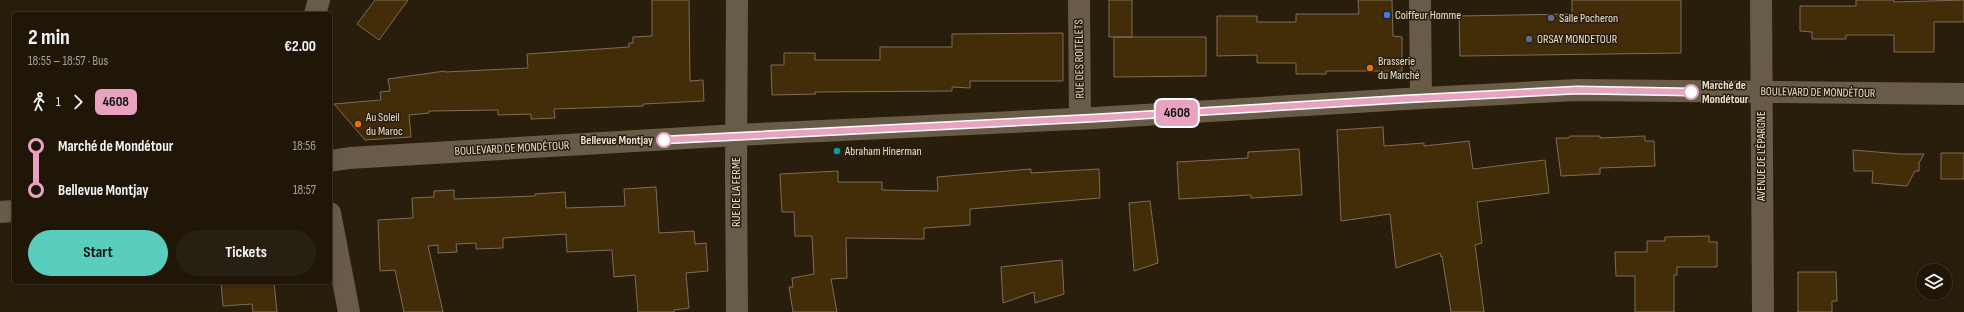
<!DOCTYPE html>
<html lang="en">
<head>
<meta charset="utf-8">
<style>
  body { margin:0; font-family:"Sofia Sans Condensed",sans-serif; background:#271f12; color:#f1f3f6; height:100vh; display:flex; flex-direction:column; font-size:15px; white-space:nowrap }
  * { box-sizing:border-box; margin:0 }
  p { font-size:13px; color:#a19f9c }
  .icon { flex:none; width:22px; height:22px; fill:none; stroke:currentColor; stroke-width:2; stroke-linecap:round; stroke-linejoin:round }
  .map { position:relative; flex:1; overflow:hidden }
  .drawer { position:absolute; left:12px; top:12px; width:320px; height:272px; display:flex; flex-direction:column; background:#1f1608; border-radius:4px; box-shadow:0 2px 6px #0003,0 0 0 1px #3c3529 }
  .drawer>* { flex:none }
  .badge { padding:0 8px; border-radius:6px; font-size:14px; line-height:26px }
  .controls { position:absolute; left:1916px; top:264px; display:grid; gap:8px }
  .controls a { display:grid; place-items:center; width:36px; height:36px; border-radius:50%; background:#1f1608; box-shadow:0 2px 6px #0003,0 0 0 1px #3c3529; font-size:20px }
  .map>.badge { position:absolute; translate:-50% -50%; box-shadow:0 0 0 2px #fff }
  .legs { display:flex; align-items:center; gap:6px; height:44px; padding:0 16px; font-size:13px }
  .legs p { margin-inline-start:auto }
  .summary { display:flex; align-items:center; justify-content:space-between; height:68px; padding:0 16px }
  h1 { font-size:22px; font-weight:700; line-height:30px }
  .action { display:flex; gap:8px; margin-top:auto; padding:8px 16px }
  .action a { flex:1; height:46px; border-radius:24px; background:#59cebf; color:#111; font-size:16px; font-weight:700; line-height:46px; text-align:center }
  .action a+a { background:#271f12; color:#f1f3f6 }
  ul { padding:0 16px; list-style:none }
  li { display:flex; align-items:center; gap:14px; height:44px; font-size:15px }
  li i { display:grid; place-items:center; width:6px; height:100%; margin:0 5px; background:currentColor }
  li i::after { content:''; width:10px; height:10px; margin:-5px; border:3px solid; border-radius:50%; background:#1f1608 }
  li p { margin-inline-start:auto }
  li:first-child i { background:linear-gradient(#0000 50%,currentColor 0) }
  li:last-child i { background:linear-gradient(currentColor 50%,#0000 0) }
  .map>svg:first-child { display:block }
  .building { fill:#432d09; stroke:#7c6d59 }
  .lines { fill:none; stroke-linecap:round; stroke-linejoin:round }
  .minor { stroke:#685b47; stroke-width:22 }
  .line-1-casing { stroke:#fff; stroke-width:9 }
  .line-1 { stroke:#e7a3bf; stroke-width:6 }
  .shop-dot { fill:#3f7fe0; stroke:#291e0b; stroke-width:1.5 }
  .service-dot { fill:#5c6f8a; stroke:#291e0b; stroke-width:1.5 }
  .food-dot { fill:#e8710a; stroke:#291e0b; stroke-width:1.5 }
  .stop-1-dot { fill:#fff; stroke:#e7a3bf; stroke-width:2 }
  .culture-dot { fill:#0f9aa8; stroke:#291e0b; stroke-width:1.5 }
  .labels { text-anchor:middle; stroke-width:3; stroke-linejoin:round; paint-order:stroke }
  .poi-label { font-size:12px; fill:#e8e1d5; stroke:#291e0b; text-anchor:start }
  .street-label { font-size:12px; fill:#e8e1d5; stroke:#291e0b }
  .stop-label { font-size:12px; font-weight:bold; fill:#e8e1d5; stroke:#291e0b; text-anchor:start }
</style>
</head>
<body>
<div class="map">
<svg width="1964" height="312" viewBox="0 0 1964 312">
  <rect width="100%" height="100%" fill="#291e0b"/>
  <path class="building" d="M375 0H408L379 40 357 24Z
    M652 0H689L690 81 703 80 704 101 643 104V106L554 109 555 118 531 119V114L498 115V110L429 111V113L409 115 411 137 365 140 334 104 381 100 380 92 390 91 388 79 445 71V72L528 68 527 54 629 47V43H633V37L652 36Z
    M1109 0H1132V37H1109Z
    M1358 0H1392L1393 36 1402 37V71H1326V74H1296V63H1257V55L1217 56V16H1257V22H1296V14H1359Z
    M1572 0H1681V53L1460 56 1459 16 1572 14Z
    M1856 0H1894V2L1964 0V22H1934V52H1894V35H1846V39H1812V32L1800 31V6H1856Z
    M1063 33V81H970V88L952 87V91L815 92 816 94 772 95 771 65H784V53H815V60H880V47H952V34Z
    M1114 37H1206V76L1114 77Z
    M1383 127 1384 146 1424 143V146L1469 141 1473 169 1545 160 1549 193 1477 202 1482 243 1475 245 1484 312H1451L1442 256 1441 257 1440 253 1396 268 1390 214 1341 221 1337 130Z
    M1570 136H1600V138L1645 136V141H1654L1655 166 1600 168V174L1561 176 1556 138H1569Z
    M1299 149 1302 195 1251 198V195L1179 199 1177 162 1248 158V152Z
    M1853 150 1901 154H1924L1919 163V171H1915L1907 186 1872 183 1873 171H1854Z
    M1941 153H1964V179H1941Z
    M1031 169V173L1099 169 1100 198 970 209V225L924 228V239L846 238 847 278 831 279 837 312H793L789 287H793L792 278 814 274 812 236H795L794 212H782L780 174 838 171V182H882V190L938 191 937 177Z
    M656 187 659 233 694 231 695 244 706 243 708 271 686 273 689 308 674 310V312H638L635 275 614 277 612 250 567 252 566 234 503 238V248L476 249V243L456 244 457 252 438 253V245L428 246 443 312H404L395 270 380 271 378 220 413 218 412 198 434 197V191L454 190V199L535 196V194L565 192 566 208 625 206 624 189Z
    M1150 201 1158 263 1134 271 1129 203Z
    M1709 236V242H1717V267H1677V275H1674V312H1635V276H1616L1615 252H1647V241H1665V237Z
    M1062 260 1064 294 1035 303 1034 292 1003 303 1001 267Z
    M1798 272H1836L1837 301H1832V312H1798Z
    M221 282H274L277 312H253L252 304 223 306Z"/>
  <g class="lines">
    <path class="minor" d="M1079 0 1080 119
      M1420 0 1421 98
      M1761 0 1763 312
      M315 14 319 0
      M330 161 349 158 737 135 1095 118 1405 99 1577 90 1964 94
      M0 212 14 211
      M330 213 349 312
      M737 312 736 173 737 0"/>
  </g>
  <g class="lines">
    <g class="line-1-casing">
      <path id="line-1" d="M664 140 1095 118 1405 99 1577 90 1691 92"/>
    </g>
    <use href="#line-1" class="line-1"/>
  </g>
  <circle class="shop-dot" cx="1387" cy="15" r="4"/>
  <g class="service-dot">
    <circle cx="1551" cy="18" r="4"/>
    <circle cx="1529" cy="39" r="4"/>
  </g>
  <g class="food-dot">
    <circle cx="1370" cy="68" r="4"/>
    <circle cx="358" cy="124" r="4"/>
  </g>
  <g class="stop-1-dot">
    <circle cx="1691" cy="92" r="7"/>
    <circle cx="664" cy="140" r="7"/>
  </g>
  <circle class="culture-dot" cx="837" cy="151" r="4"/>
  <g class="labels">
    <g class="poi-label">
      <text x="1395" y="19">Coiffeur Homme</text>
      <text x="1559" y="22">Salle Pocheron</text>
      <text x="1537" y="43">ORSAY MONDETOUR</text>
      <text x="1378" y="65">Brasserie<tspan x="1378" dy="14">du Marché</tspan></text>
      <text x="366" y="121">Au Soleil<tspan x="366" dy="14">du Maroc</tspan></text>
      <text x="845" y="155">Abraham Hinerman</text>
    </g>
    <g class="street-label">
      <text transform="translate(1079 59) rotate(-91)" y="4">RUE DES ROITELETS</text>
      <text transform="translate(1818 92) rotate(1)" y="4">BOULEVARD DE MONDÉTOUR</text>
      <text transform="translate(512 148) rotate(-3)" y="4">BOULEVARD DE MONDÉTOUR</text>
      <text transform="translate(1761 156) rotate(-90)" y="4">AVENUE DE L'ÉPARGNE</text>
      <text transform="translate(736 192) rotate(-90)" y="4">RUE DE LA FERME</text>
    </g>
    <g class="stop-label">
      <text x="1702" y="89">Marché de<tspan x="1702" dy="14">Mondétour</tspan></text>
      <text x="653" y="144" text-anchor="end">Bellevue Montjay</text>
    </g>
  </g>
</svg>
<div class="controls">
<a><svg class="icon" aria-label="layers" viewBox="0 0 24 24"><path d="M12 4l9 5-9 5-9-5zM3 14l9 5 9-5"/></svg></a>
</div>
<b class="badge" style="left:1177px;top:113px;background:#e7a3bf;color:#111">4608</b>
<section class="drawer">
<div class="summary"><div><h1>2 min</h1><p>18:55 – 18:57 · Bus</p></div><b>€2.00</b></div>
<div class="legs"><svg class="icon" aria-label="walk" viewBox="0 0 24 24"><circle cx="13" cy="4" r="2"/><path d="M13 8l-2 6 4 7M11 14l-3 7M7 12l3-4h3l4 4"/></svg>1<svg class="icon" aria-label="forward" viewBox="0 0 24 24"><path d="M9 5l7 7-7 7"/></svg><b class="badge" style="background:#e7a3bf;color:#111">4608</b></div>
<ul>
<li><i style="color:#e7a3bf"></i><b>Marché de Mondétour</b><p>18:56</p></li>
<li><i style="color:#e7a3bf"></i><b>Bellevue Montjay</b><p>18:57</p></li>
</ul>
<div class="action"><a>Start</a><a>Tickets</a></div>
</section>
</div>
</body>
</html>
